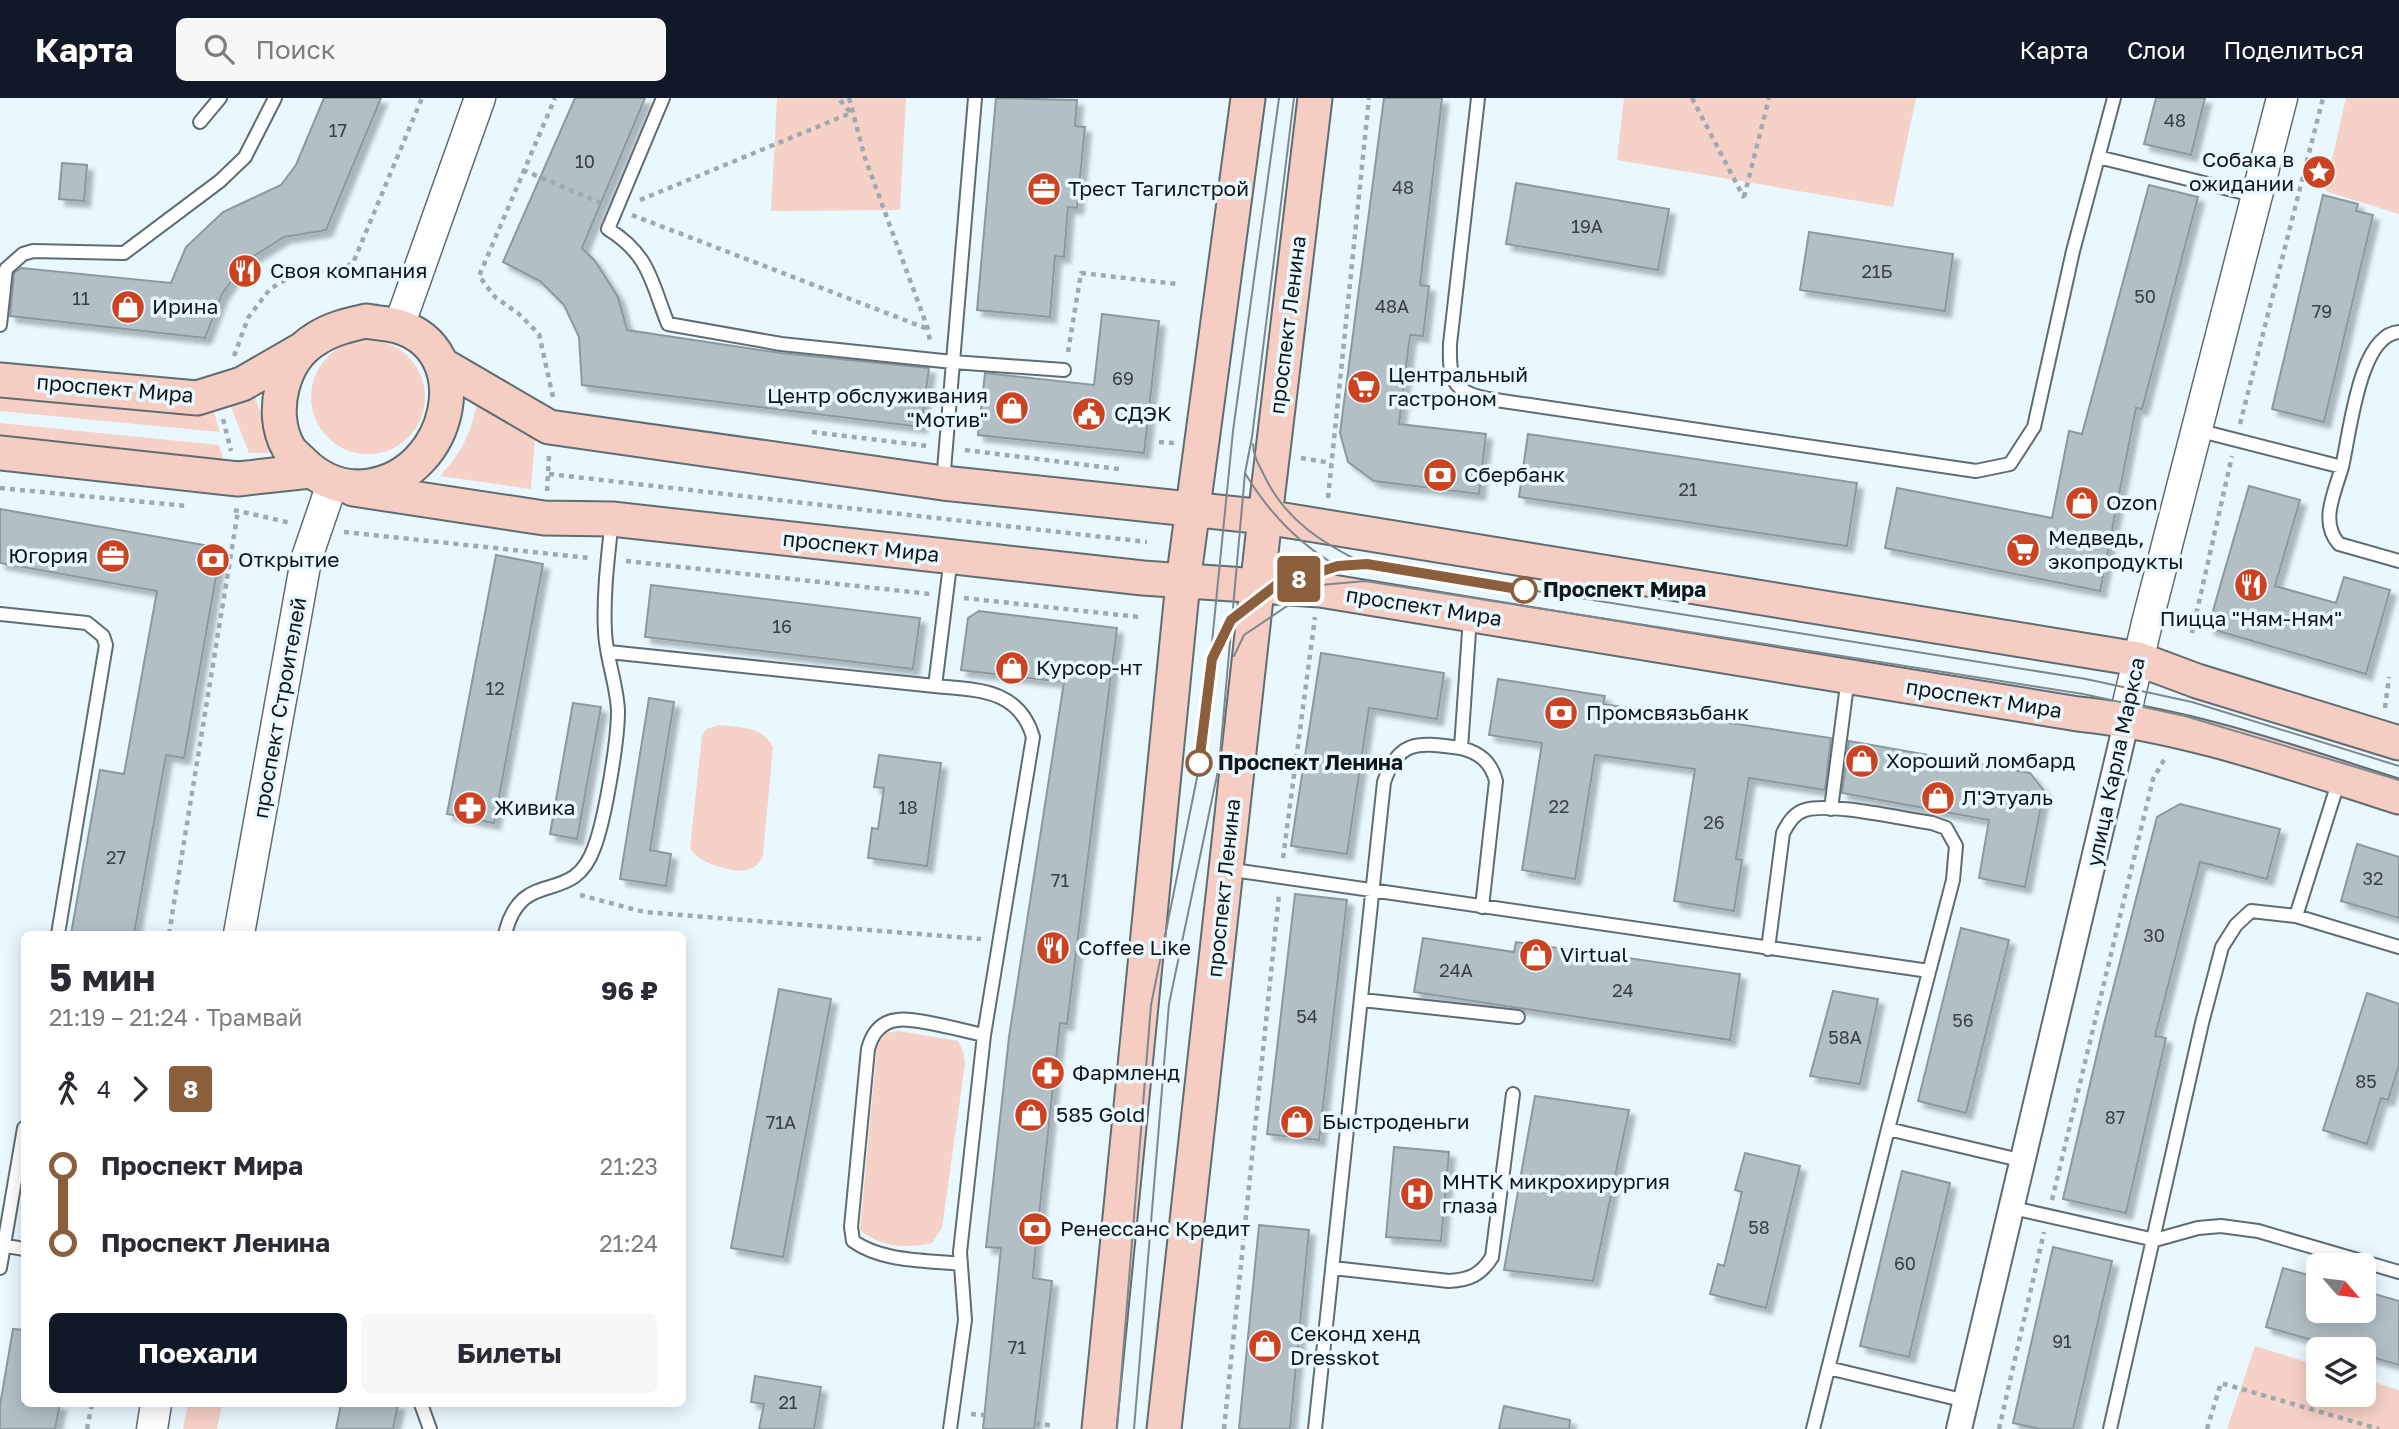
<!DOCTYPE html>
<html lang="ru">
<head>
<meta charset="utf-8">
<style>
  body { margin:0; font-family:"Golos Text",sans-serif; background:#f7f7f7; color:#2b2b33; height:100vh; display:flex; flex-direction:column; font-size:26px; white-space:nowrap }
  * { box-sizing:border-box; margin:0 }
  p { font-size:23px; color:#7c7c81 }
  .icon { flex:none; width:38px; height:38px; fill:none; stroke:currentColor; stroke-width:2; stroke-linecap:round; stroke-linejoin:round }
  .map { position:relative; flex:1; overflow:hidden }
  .drawer { position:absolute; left:21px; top:833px; width:665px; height:476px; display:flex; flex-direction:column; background:#fff; border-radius:10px; box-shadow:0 4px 18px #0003 }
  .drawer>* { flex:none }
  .badge { padding:0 14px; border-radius:5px; font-size:24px; line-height:46px }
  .needle { width:46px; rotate:118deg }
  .buttons { position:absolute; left:2306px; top:1155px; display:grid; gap:14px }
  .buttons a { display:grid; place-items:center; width:70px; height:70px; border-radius:10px; background:#fff; box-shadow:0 4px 18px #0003; font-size:35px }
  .map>.badge { position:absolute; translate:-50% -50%; box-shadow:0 0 0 4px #fff }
  .legs { display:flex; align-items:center; gap:10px; height:77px; padding:0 28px; font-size:23px }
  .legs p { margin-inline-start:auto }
  .head { display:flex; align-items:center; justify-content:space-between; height:119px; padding:0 28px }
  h1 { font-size:38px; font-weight:700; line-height:52px }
  .button { display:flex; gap:14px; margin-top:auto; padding:14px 28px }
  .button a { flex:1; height:80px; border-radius:10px; background:#111827; color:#fff; font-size:28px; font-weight:700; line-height:80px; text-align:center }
  .button a+a { background:#f7f7f7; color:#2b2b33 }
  ul { padding:0 28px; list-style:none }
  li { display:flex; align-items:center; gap:24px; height:77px; font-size:26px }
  li i { display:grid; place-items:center; width:10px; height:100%; margin:0 9px; background:currentColor }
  li i::after { content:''; width:18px; height:18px; margin:-9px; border:5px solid; border-radius:50%; background:#fff }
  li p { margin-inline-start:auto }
  li:first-child i { background:linear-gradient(#0000 50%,currentColor 0) }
  li:last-child i { background:linear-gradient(currentColor 50%,#0000 0) }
  header { display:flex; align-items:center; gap:42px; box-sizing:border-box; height:98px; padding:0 35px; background:#111827; color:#fff }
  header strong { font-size:33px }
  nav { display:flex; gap:38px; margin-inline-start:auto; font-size:24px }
  .search { width:490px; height:63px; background:#f7f7f7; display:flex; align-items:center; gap:18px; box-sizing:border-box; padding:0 24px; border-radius:10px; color:#7c7c81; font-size:26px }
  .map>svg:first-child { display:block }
  .green { fill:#f6d1c7 }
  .building { fill:#b2c0c6; stroke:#8b999f; stroke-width:2; filter:url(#shadow) }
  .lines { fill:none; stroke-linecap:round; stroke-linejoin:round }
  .service-casing { stroke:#5f6c72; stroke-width:16 }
  .minor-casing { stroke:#5f6c72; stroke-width:28 }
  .tertiary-casing { stroke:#5f6c72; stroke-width:33 }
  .secondary-casing { stroke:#5f6c72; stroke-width:37 }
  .path { stroke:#9eaaaf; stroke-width:4.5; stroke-dasharray:5 5; stroke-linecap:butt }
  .service { stroke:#fff; stroke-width:12 }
  .minor { stroke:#fff; stroke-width:24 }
  .tertiary { stroke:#fff; stroke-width:30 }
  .secondary { stroke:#f5cdc3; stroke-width:33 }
  .tram { stroke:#7e888c; stroke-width:2 }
  .line-1-casing { stroke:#fff; stroke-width:16 }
  .line-1 { stroke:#8b5e3c; stroke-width:10 }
  .stop-1-dot { fill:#fff; stroke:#8b5e3c; stroke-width:3.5 }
  .labels { text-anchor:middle; stroke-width:7; stroke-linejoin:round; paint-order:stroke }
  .number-label { font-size:18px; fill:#394044 }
  .poi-label { font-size:21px; fill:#111618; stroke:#e9f8ff; text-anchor:start }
  .street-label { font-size:21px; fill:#111618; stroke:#e9f8ff }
  .stop-label { font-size:21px; font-weight:bold; fill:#111618; stroke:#e9f8ff; text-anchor:start }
</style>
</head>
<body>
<header>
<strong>Карта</strong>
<div class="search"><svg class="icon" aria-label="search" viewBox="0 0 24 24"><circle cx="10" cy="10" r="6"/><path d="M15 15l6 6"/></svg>Поиск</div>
<nav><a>Карта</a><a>Слои</a><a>Поделиться</a></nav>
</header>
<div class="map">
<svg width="2399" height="1331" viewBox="0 0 2399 1331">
  <defs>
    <filter id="shadow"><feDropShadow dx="6" dy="6" stdDeviation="2" flood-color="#0004"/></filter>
  </defs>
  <rect width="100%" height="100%" fill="#e9f8ff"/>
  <path class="green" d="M777 0H906L900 112 771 113Z
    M1624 0H1916L1893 109 1617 62Z
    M2346 0H2399V116L2325 93Z
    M311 299a57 57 0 1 1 114 0a57 57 0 1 1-114 0Z
    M0 291 213 311 220 334 0 313Z
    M253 293 274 355H249L231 309Z
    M478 300 535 341 531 391 440 378C463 353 472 333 478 300Z
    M0 325 219 347 224 365 0 345Z
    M719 627C741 630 763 628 773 649L763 758C760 764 755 771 746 772 732 775 696 764 690 750L702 638 706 631Z
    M898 933 958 943 963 953 965 966 942 1130 932 1145C909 1151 878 1149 860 1132L877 948 885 935Z
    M2255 1248 2319 1268V1297H2364V1281L2399 1292V1331H2227Z
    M188 1306H222L217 1331H183Z"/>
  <path class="building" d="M324 0H381L326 132 284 139 246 163 222 196 205 240 10 218 14 175 21 170 171 185 186 149 223 114 281 87 296 67Z
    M575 0H645L582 150 595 163 618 199 627 232 780 255 929 270 921 329 582 287 579 239 564 207 540 183 503 164Z
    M996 0 1077 2 1075 28 1085 29 1077 110 1068 109 1064 159 1055 158 1050 219 977 212Z
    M1384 0H1442L1420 187 1429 188 1423 238 1410 237 1399 326 1486 336 1479 396 1374 383 1348 364 1340 335Z
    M2156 0H2205L2191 57 2144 46Z
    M62 65 87 67 84 103 59 101Z
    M1516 85 1669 111 1658 172 1506 146Z
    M2149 87 2198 99 2142 311 2136 310 2100 493 1885 450 1897 390 2052 420 2069 333 2082 336Z
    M2323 97 2358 106 2356 113 2373 117 2324 324 2272 311Z
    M1809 134 1953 156 1945 213 1800 192Z
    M1102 216 1159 223 1144 355 978 337 985 275 1094 287Z
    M1528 336 1857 385 1847 448 1519 399Z
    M2249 388 2300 402 2275 488 2336 505 2344 479 2390 492 2366 576 2208 530Z
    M0 411 221 450 184 660 166 657 134 836H71L100 672 124 676 157 493 0 465Z
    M496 457 543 466 494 725 447 716Z
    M651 487 920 520 913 571 645 539Z
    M979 513 1117 530 1067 926 1060 925 1035 1154 1033 1180 1052 1183 1034 1331H983L1001 1150 986 1149 1009 939 1064 584 961 572 968 520Z
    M1321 555 1444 575 1437 621 1369 610 1347 756 1291 748Z
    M1498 581 1605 598 1603 606 1831 640 1825 692 1749 680 1736 761 1742 762 1734 813 1674 803 1695 671 1595 657 1575 781 1522 772 1542 645 1489 637Z
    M649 600 674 604 650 752 671 756 666 788 620 781Z
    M573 605 601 609 577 741 550 736Z
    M1849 643 2030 675 2044 693 2025 789 1979 780 1989 722 1842 695Z
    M879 657 941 665 927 768 868 760 872 730 878 731 884 690 874 689Z
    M2180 706 2280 731 2267 781 2200 764 2155 938 2166 940 2126 1115 2063 1101 2104 926 2157 719Z
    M2357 746 2399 759V820L2341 803Z
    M1295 796 1347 802 1319 1042 1267 1036Z
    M1961 830 2009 842 1966 1015 1918 1003Z
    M1423 840 1514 854 1516 844 1740 876 1730 942 1414 894Z
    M779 891 831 901 783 1159 731 1150Z
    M1833 893 1878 901 1860 986 1810 978Z
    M2367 895 2399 906V967L2388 1002 2381 1000 2367 1046 2323 1032Z
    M1535 998 1629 1012 1593 1183 1504 1172Z
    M1394 1049 1449 1054 1441 1143 1386 1139Z
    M1745 1055 1800 1068 1766 1210 1710 1196 1718 1166 1724 1168 1742 1094 1735 1092Z
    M1902 1073 1950 1085 1909 1259 1860 1248Z
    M1259 1127 1309 1132 1290 1331H1239Z
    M2053 1149 2112 1163 2073 1331H2040L2013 1325Z
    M2283 1170 2319 1180V1213H2364V1193L2399 1203V1267L2364 1257V1251H2345L2266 1229Z
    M13 1231 24 1232V1306H60L55 1331H0V1307Z
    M755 1278 821 1289 814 1331H759L764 1306 751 1304Z
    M341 1306H398L393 1331H336Z
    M1504 1308 1570 1322 1569 1331H1499Z"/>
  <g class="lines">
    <g class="service-casing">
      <path id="service" d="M663 0 608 131C650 157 651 184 668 226L781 246 953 264 975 0
        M1478 0 1450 246C1449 282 1452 294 1489 301L1976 373 2010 366 2034 329 2073 153 2114 0
        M200 24 220 0
        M2098 59 2257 98
        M0 227 6 171 23 156 33 153 124 155 220 83 245 59 275 0
        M2197 332 2342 369C2335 394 2319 424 2339 446L2399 463
        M2342 369C2350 335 2359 237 2399 234
        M943 384 953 264 1064 272
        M0 516 87 525 103 538 106 547 58 836
        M609 554 935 588
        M1461 650C1480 655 1491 664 1496 683L1482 809
        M1831 711 1848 579
        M1226 771 1929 873
        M2296 818 2339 682
        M505 836C522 766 572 811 594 750 605 722 618 643 618 613 617 586 606 560 605 534 603 497 608 458 612 422
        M1768 851 1783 735C1788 725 1794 715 1805 712 1831 704 1902 721 1932 725L1946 730 1956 748 1953 782 1888 1031 2024 1063
        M1362 902 1518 919
        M2013 1110 2155 1142 2198 1130 2221 1128 2258 1133 2399 1174
        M0 1147 24 1151
        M961 1166C926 1162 882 1164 853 1143L851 1129 868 951C872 936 880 924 897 922 914 919 964 933 984 937
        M0 1170 24 1030
        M1333 1170 1449 1183C1469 1182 1481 1177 1492 1159L1513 996
        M1828 1270 1966 1303
        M421 1306 430 1331
        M950 1331 965 1222 960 1154 984 937 1033 639C1019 591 978 592 935 588L951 459
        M1315 1331 1384 684C1399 640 1420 645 1461 650L1470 519
        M1813 1331 1888 1031
        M2110 1331 2202 925 2222 849 2236 827 2251 813 2296 818 2399 849"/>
    </g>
    <g class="minor-casing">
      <path id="minor" d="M1959 1331 2127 621"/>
    </g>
    <g class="tertiary-casing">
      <path id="tertiary" d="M399 228 480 0
        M2127 621 2128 605 2148 521 2282 0
        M239 836 306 462 332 386
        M152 1331 156 1306"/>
    </g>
    <g class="secondary-casing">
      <path id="secondary" d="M366 223C376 225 387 225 397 228 479 251 452 376 369 388 343 392 321 383 302 364 298 360 291 355 288 349 269 315 282 261 316 241 331 231 348 227 366 223Z
        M441 266 549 329 943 385 1265 419 2138 561 2197 583 2399 645
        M0 282 197 300 242 286 301 252
        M0 355 238 381 310 373
        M353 391 544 420 612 421 1143 480 1320 492 2078 616C2187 627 2295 666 2399 699
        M1099 1331 1183 484 1248 0
        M1164 1331 1265 419 1315 0"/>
    </g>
    <path class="path" d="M849 0 865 60 928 231 930 244
      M1692 0 1744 100
      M523 72 601 105
      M1744 99 1769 0
      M640 102 851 15 838 0
      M632 117 928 231
      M1068 254 1081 175 1177 186
      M234 258 248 220 270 191 302 172 335 174 353 165 422 0
      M553 299 539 236 519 216 495 199 479 178 555 0
      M223 321 231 353
      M2240 326 2323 0
      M812 334 928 348
      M1159 344 1174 345
      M965 352 1119 371
      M1301 360 1331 365
      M549 376 1147 444
      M0 390 187 408
      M547 393 549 357
      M1328 400 1369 0
      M234 412 291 425
      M344 434 589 460
      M626 463 930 496
      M964 500 1139 519
      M2192 535 2232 358
      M2385 610 2389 579
      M1283 760 1315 519
      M580 797 644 814 981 841
      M169 836 238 413
      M2052 1102 2153 681 2165 660
      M971 1316 984 1317
      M1035 1325 1054 1328
      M87 1331 92 1306
      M1224 1331 1279 797
      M1999 1331 2044 1134
      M2207 1331 2221 1285 2379 1331"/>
    <use href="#service" class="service"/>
    <use href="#minor" class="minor"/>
    <use href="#tertiary" class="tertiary"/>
    <use href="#secondary" class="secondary"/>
    <path class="tram" d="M1253 346C1253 357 1259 367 1264 377 1285 422 1322 445 1365 466
      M1245 375C1268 414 1302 450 1343 471
      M1229 527 1275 488 1338 468 1367 466 2086 581 2192 604 2399 668
      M1234 558 1244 537 1311 492 1321 487 1365 483 2083 596 2185 618 2399 682
      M1117 1331 1151 907 1200 665 1233 333 1279 0
      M1134 1331 1169 906 1219 668 1245 375 1252 339 1294 0"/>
  </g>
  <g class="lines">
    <g class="line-1-casing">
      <path id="line-1" d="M1199 665 1212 561 1231 522 1275 488 1338 468 1367 466 1524 492"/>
    </g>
    <use href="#line-1" class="line-1"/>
  </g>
  <defs>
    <g id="sight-disc" transform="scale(1.75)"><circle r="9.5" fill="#cc4321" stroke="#e9f8ff"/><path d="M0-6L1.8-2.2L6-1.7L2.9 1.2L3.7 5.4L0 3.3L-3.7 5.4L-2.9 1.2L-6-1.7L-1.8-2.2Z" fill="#fff"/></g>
    <g id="office-disc" transform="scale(1.75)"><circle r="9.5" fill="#cc4321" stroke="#e9f8ff"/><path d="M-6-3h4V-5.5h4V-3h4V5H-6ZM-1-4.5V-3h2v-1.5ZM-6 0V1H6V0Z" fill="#fff"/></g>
    <g id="restaurant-disc" transform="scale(1.75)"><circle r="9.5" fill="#cc4321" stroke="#e9f8ff"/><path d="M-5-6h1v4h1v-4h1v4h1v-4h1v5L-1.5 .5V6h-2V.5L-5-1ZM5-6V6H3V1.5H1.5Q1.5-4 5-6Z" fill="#fff"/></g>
    <g id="shop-disc" transform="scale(1.75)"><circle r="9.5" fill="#cc4321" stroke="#e9f8ff"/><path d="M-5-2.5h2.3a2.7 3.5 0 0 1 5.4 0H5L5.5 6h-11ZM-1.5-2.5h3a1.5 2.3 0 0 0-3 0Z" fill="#fff"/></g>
    <g id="supermarket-disc" transform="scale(1.75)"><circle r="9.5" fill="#cc4321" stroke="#e9f8ff"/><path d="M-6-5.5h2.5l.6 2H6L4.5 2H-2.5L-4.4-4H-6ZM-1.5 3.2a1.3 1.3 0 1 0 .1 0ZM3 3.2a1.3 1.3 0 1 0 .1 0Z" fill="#fff"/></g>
    <g id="civic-disc" transform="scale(1.75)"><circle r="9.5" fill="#cc4321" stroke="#e9f8ff"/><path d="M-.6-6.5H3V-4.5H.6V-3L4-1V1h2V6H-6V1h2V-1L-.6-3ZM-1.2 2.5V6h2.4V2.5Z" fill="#fff"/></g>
    <g id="bank-disc" transform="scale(1.75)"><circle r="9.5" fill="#cc4321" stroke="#e9f8ff"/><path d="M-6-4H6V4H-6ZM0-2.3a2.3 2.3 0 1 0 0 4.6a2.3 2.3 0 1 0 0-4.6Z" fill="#fff"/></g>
    <g id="pharmacy-disc" transform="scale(1.75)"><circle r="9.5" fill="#cc4321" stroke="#e9f8ff"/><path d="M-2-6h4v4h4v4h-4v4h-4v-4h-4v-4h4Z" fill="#fff"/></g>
    <g id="hospital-disc" transform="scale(1.75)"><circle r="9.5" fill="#cc4321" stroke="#e9f8ff"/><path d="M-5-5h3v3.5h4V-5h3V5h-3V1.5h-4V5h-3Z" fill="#fff"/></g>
  </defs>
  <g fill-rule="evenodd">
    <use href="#sight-disc" x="2319" y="74"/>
    <use href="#office-disc" x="1044" y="91"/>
    <use href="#restaurant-disc" x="245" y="173"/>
    <use href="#shop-disc" x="128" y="209"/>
    <use href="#supermarket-disc" x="1364" y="289"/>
    <use href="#shop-disc" x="1012" y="310"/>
    <use href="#civic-disc" x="1089" y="316"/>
    <use href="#bank-disc" x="1440" y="377"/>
    <use href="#shop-disc" x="2082" y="405"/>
    <use href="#supermarket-disc" x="2023" y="452"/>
    <use href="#office-disc" x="113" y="458"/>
    <use href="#bank-disc" x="213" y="462"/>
    <use href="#restaurant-disc" x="2251" y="487"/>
    <use href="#shop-disc" x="1012" y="570"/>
    <use href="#bank-disc" x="1561" y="615"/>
    <use href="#shop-disc" x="1862" y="663"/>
    <use href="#shop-disc" x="1938" y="700"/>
    <use href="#pharmacy-disc" x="470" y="710"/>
    <use href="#restaurant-disc" x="1053" y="850"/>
    <use href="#shop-disc" x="1536" y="857"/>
    <use href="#pharmacy-disc" x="1048" y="975"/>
    <use href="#shop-disc" x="1031" y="1017"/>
    <use href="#shop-disc" x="1297" y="1024"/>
    <use href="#hospital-disc" x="1417" y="1096"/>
    <use href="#bank-disc" x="1035" y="1131"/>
    <use href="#shop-disc" x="1265" y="1248"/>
  </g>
  <g class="stop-1-dot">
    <circle cx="1524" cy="492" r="12"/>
    <circle cx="1199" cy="665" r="12"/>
  </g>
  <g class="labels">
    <g class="number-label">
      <text x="2175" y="29">48</text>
      <text x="338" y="39">17</text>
      <text x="585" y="70">10</text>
      <text x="1403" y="96">48</text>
      <text x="1587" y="135">19А</text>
      <text x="1877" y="180">21Б</text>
      <text x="2145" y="205">50</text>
      <text x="81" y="207">11</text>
      <text x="1392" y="215">48А</text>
      <text x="2322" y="220">79</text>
      <text x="1123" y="287">69</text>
      <text x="1688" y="398">21</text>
      <text x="782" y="535">16</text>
      <text x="495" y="597">12</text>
      <text x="1559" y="715">22</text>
      <text x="908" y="716">18</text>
      <text x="1714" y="731">26</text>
      <text x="116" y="766">27</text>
      <text x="2373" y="787">32</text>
      <text x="1060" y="789">71</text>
      <text x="2154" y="844">30</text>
      <text x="1456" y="879">24А</text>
      <text x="1623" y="899">24</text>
      <text x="1307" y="925">54</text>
      <text x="1963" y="929">56</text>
      <text x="1845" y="946">58А</text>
      <text x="2366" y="990">85</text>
      <text x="2115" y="1026">87</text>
      <text x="781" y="1031">71А</text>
      <text x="1759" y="1136">58</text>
      <text x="1905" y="1172">60</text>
      <text x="2062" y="1250">91</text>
      <text x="1017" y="1256">71</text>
      <text x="788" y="1311">21</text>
    </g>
    <g class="poi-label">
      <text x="2294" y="69" text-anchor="end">Собака в<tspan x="2294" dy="24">ожидании</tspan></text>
      <text x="1068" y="98">Трест Тагилстрой</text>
      <text x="270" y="180">Своя компания</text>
      <text x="152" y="216">Ирина</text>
      <text x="1388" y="284">Центральный<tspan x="1388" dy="24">гастроном</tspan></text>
      <text x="988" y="305" text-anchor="end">Центр обслуживания<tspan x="988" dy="24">"Мотив"</tspan></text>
      <text x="1114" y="323">СДЭК</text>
      <text x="1464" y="384">Сбербанк</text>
      <text x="2106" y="412">Ozon</text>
      <text x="2048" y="447">Медведь,<tspan x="2048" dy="24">экопродукты</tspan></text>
      <text x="88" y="465" text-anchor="end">Югория</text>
      <text x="238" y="469">Открытие</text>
      <text x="2251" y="528" text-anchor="middle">Пицца "Ням-Ням"</text>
      <text x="1036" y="577">Курсор-нт</text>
      <text x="1586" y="622">Промсвязьбанк</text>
      <text x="1886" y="670">Хороший ломбард</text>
      <text x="1962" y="707">Л'Этуаль</text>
      <text x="494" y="717">Живика</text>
      <text x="1078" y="857">Coffee Like</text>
      <text x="1560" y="864">Virtual</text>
      <text x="1072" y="982">Фармленд</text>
      <text x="1056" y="1024">585 Gold</text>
      <text x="1322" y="1031">Быстроденьги</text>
      <text x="1442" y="1091">МНТК микрохирургия<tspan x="1442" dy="24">глаза</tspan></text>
      <text x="1060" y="1138">Ренессанс Кредит</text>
      <text x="1290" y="1243">Секонд хенд<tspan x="1290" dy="24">Dresskot</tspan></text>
    </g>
    <g class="street-label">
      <text transform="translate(1288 227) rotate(-83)" y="7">проспект Ленина</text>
      <text transform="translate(115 291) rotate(5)" y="7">проспект Мира</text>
      <text transform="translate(861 449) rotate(6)" y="7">проспект Мира</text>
      <text transform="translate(1424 509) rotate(9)" y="7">проспект Мира</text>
      <text transform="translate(1984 601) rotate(9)" y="7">проспект Мира</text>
      <text transform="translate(280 610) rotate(-80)" y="7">проспект Строителей</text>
      <text transform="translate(2116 664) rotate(-78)" y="7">улица Карла Маркса</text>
      <text transform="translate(1224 790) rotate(-84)" y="7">проспект Ленина</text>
    </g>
    <g class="stop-label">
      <text x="1543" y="499">Проспект Мира</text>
      <text x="1218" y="672">Проспект Ленина</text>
    </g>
  </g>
</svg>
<div class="buttons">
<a><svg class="needle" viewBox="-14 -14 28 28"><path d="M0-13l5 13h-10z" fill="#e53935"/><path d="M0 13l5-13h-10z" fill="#7c7c81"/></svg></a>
<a><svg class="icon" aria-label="layers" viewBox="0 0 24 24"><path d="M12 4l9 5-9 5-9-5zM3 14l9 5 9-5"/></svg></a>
</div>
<b class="badge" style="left:1299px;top:481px;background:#8b5e3c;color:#fff">8</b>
<section class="drawer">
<div class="head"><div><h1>5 мин</h1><p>21:19 – 21:24 · Трамвай</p></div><b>96 ₽</b></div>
<div class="legs"><svg class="icon" aria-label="walk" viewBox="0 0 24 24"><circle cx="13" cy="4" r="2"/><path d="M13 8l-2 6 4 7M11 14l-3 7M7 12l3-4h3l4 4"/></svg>4<svg class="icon" aria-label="forward" viewBox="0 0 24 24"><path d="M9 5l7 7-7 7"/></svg><b class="badge" style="background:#8b5e3c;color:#fff">8</b></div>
<ul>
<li><i style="color:#8b5e3c"></i><b>Проспект Мира</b><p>21:23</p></li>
<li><i style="color:#8b5e3c"></i><b>Проспект Ленина</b><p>21:24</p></li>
</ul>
<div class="button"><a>Поехали</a><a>Билеты</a></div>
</section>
</div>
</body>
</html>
